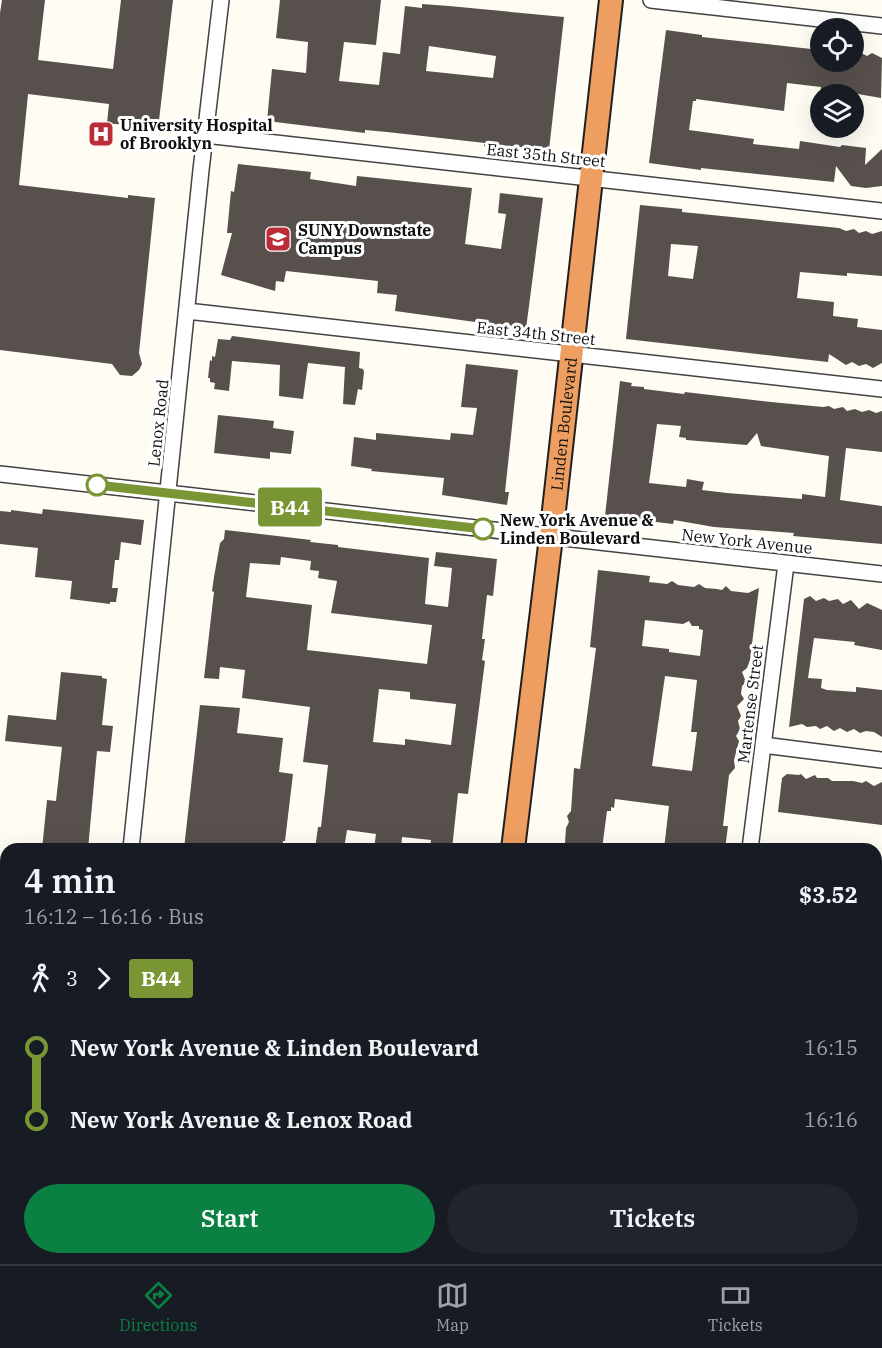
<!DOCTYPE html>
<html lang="en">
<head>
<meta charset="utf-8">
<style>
  body { margin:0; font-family:"IBM Plex Serif",serif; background:#20242c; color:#f1f3f6; height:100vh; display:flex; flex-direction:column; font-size:22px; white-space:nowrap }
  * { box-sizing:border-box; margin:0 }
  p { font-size:20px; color:#9ea1a6 }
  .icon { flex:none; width:33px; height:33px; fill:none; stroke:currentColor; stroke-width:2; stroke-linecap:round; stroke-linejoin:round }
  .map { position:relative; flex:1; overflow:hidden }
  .sheet { position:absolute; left:0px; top:843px; width:882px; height:422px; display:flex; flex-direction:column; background:#171b24; border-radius:18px 18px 0 0; box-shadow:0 6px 24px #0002 }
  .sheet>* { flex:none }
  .badge { padding:0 12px; border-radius:4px; font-size:21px; line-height:39px }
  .fabs { position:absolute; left:810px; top:18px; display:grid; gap:12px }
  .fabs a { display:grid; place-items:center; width:54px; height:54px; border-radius:50%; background:#171b24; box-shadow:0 6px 24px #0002; font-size:30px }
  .map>.badge { position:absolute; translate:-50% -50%; box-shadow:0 0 0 3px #fff }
  .legs { display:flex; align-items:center; gap:9px; height:66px; padding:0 24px; font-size:20px }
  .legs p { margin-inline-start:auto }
  .headline { display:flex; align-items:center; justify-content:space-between; height:102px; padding:0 24px }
  h1 { font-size:33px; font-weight:600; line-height:45px }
  .button { display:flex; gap:12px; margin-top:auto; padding:12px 24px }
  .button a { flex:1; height:69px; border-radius:36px; background:#0b8043; color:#fff; font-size:24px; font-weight:600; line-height:69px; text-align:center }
  .button a+a { background:#20242c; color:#f1f3f6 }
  ul { padding:0 24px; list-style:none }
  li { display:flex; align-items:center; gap:21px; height:72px; font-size:22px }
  li i { display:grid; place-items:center; width:9px; height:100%; margin:0 8px; background:currentColor }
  li i::after { content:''; width:15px; height:15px; margin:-8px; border:4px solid; border-radius:50%; background:#171b24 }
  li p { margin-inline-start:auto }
  li:first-child i { background:linear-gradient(#0000 50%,currentColor 0) }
  li:last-child i { background:linear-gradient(currentColor 50%,#0000 0) }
  .menu { display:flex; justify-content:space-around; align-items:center; height:84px; border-top:2px solid #363941; background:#171b24; font-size:16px; color:#9ea1a6 }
  .menu a { display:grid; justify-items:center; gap:3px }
  .menu .current { color:#0b8043 }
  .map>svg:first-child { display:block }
  .building { fill:#58504c; fill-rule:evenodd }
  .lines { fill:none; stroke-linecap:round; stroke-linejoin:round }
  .minor-casing { stroke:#424242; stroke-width:18 }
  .major-casing { stroke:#202020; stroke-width:22 }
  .highway-casing { stroke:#202020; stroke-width:26 }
  .minor { stroke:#fff; stroke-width:15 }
  .major { stroke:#f3cf6e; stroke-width:20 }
  .highway { stroke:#ee9e60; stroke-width:22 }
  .line-1-casing { stroke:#fff; stroke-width:14 }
  .line-1 { stroke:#799534; stroke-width:9 }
  .stop-1-dot { fill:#fff; stroke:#799534; stroke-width:3 }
  .labels { text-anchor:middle; stroke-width:6; stroke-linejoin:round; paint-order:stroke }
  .poi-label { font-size:16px; font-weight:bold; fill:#0f0f0f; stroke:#fff; text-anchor:start }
  .street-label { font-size:16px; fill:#0f0f0f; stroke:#fff }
  .stop-label { font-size:16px; font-weight:bold; fill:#0f0f0f; stroke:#fff; text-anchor:start }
</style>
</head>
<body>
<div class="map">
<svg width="882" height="1264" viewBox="0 0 882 1264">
  <rect width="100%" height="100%" fill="#fefcf3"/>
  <path class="building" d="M2 0H45L38 60 113 69 121 0H173L158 129 107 123 109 104 28 94 19 185 128 198V195L155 198 139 353 142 364 139 370 132 376 120 375 112 364 0 350V13Z
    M280 0H381L376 45 344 42 339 81 379 85 383 52 400 54 405 6 422 8V4L449 6 564 17 549 150 500 145 499 148 484 146 485 143 387 132 365 130V133L267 121 272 69 306 73 308 42 276 38ZM429 46 496 56 493 78 426 71Z
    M666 30 702 35V37L820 50V62H854V49L867 56 872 53 882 58 881 98 858 94H820L821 87 787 83 784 111 696 99V101H693L689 130 754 139 753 144 799 149 800 141 840 147 842 145 866 148 865 165 882 149V186L866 188 851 186 836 166 834 182 701 168V170L649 163Z
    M238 164 311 172 310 179 356 186 357 176 472 188 465 244 501 249 506 214 498 213 500 193 543 198 526 329 395 311 397 295 377 293 378 281 286 271 284 282 276 281 275 291 221 275 232 233H227L231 191 234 192Z
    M640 205 682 209V212L839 228 846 231 854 229 859 233 866 231 872 234 882 231V276L847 273V276L800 272 797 298 834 302 833 316 858 319 857 327 882 330V363L873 368 866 364 859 366 852 362 846 365 829 354 828 362 626 339ZM671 244 698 246 693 279 668 276Z
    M232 336 360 352 359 368 363 369 364 372 362 390 358 389 355 405 343 404 345 367 308 363 303 399 279 396 280 365 232 361 229 391 214 389 215 383 210 382V378H208L210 360 212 361V356L215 357 218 339 230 340Z
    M466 364 518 370 505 492H509L507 505 442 495 444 478 371 471 372 469 351 466 354 437 376 440V433L450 440 451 433 473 435 477 408 461 407Z
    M620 381 632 383 631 386 644 387V389L684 394 685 392 771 402 823 407 829 406 834 409 843 407 847 411 855 409 862 412 869 410 876 413 882 411V452L846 448 840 500 882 506V544L793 536 794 533 714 527 674 520 673 524 605 516ZM657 424 681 426 679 437 686 438V440L747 445 757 433 761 446 829 456 825 497 802 494V499L727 493 702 490 704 482 687 479 686 487 649 483Z
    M218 415 274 421 273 428 294 431 291 454 270 452V459L214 453Z
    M43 509 144 520 141 545 121 542 119 560H115L112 588H118L116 602H110V604L70 599 72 581 35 577 38 548 0 544V511L11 512V510L42 514Z
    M225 530 311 540 310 542 338 545V547L429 558 425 604 448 607 452 568 434 566 436 552 497 559 493 596 487 595 482 639H485L482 660 485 661 468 794 458 793 452 849H430L431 840 402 837 401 849H374L376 834 347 830 344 849H315L318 827H321L328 765 303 762 310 707 242 698 245 670 220 667 219 679 204 678 214 592 212 591 214 577 220 543 224 539ZM281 557 311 561 310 570 319 571 318 578 337 581 331 613 432 625 427 664 307 650 312 605 246 597 250 563 280 565ZM379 689 410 692V699L456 704 451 745 405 739V745L373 742Z
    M598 570 650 576 649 582 667 584 672 581 678 585 694 587 699 584 705 588 717 589 722 590 726 586 731 591 748 593 759 588 750 660 747 668 742 672 746 682 742 686 741 694 744 699 737 706 741 716 738 721 740 729 736 736 739 741 734 760 735 768 729 775 723 826H728L725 849H664L669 806 615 799 614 808 611 807V811H607L602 849H567L565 843 566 828 569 822 567 816 571 811 574 768 580 769 596 648 590 647ZM645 620 683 624 689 621 692 626H699V629L703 630 700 656 669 652V649L642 646ZM665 676 697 680 691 732H697L692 771 652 766Z
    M810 596 816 601 824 598 829 601 838 599 843 604 851 600 859 609 867 603 882 610V650L854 645 855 642 814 638 808 678 822 679 821 688 827 690 856 692V687L882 690V737L874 732 866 731 860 733 854 729 847 732 840 728 834 731 827 726 820 729 816 726 807 727 802 724 789 727 804 599Z
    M61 672 102 676V678L107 679 102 725 113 726 110 752 97 751 88 849H42L47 800 56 801 62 747 5 741 8 715 56 720Z
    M200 705 240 708 237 733 283 738 279 772 293 774 285 841H283L282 849H184Z
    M787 774 799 775 801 774 806 779 815 775 817 778H828L832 781H853L862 783 866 781 874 786 882 782V825L778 812 782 778Z"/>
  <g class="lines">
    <g class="minor-casing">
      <path id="minor" d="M651 0 882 26
        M205 135 882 211
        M187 311 882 389
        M0 474 882 574
        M763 745 882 760
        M131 849 201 170 221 0
        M750 849 786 564
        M876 938H882
        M85 1264 86 1258
        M699 1264 700 1258"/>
    </g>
    <g class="major-casing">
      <path id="major" d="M0 1028 6 1029
        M876 1125 882 1126"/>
    </g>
    <g class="highway-casing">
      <g id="highway">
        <path id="s1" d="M513 849 551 537 611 0"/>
        <path d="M462 1264V1258"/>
      </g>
    </g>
    <use href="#minor" class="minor"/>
    <use href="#major" class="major"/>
    <use href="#highway" class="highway"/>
  </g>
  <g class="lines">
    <g class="line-1-casing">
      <path id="line-1" d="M97 485 483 529"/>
    </g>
    <use href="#line-1" class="line-1"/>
  </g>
  <defs>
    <g id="hospital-square" transform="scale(1.35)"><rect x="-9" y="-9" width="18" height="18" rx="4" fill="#bb2c36" stroke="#fff"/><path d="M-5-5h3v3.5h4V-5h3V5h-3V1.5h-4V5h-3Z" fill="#fff"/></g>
    <g id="university-square" transform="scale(1.35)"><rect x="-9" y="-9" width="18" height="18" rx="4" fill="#bb2c36" stroke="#fff"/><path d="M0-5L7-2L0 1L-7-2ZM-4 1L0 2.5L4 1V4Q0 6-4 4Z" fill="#fff"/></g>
  </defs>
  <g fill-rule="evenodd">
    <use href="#hospital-square" x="101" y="134"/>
    <use href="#university-square" x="278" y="239"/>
  </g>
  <g class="stop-1-dot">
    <circle cx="97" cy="485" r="10"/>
    <circle cx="483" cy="529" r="10"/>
  </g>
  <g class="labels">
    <g class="poi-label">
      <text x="120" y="131">University Hospital<tspan x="120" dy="18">of Brooklyn</tspan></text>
      <text x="298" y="236">SUNY Downstate<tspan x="298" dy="18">Campus</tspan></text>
    </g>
    <g class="street-label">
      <text transform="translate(546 155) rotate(6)" y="6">East 35th Street</text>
      <text transform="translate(536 333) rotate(6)" y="6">East 34th Street</text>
      <text transform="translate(158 423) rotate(-84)" y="6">Lenox Road</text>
      <text dy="6" stroke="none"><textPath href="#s1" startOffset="428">Linden Boulevard</textPath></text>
      <text transform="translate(747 541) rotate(6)" y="6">New York Avenue</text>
      <text transform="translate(750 704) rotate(-83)" y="6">Martense Street</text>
    </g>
    <g class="stop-label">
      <text x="500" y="526">New York Avenue &amp;<tspan x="500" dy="18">Linden Boulevard</tspan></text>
    </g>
  </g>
</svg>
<div class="fabs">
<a><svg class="icon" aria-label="locate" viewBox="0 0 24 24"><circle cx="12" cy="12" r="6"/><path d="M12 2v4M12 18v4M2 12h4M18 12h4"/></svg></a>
<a><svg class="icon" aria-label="layers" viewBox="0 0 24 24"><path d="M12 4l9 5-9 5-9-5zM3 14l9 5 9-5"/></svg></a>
</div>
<b class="badge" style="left:290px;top:507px;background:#799534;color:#fff">B44</b>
<section class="sheet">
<div class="headline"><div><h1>4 min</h1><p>16:12 – 16:16 · Bus</p></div><b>$3.52</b></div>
<div class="legs"><svg class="icon" aria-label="walk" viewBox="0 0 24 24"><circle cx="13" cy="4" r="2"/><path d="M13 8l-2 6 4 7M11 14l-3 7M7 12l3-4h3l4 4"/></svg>3<svg class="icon" aria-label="forward" viewBox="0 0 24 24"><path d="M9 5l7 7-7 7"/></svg><b class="badge" style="background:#799534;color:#fff">B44</b></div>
<ul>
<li><i style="color:#799534"></i><b>New York Avenue &amp; Linden Boulevard</b><p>16:15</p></li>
<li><i style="color:#799534"></i><b>New York Avenue &amp; Lenox Road</b><p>16:16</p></li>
</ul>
<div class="button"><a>Start</a><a>Tickets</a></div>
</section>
</div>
<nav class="menu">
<a class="current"><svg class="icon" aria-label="directions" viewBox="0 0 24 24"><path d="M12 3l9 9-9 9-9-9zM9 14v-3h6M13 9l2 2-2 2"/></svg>Directions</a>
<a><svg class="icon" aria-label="map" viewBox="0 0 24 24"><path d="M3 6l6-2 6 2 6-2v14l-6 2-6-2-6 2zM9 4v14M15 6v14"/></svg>Map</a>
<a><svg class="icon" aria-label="tickets" viewBox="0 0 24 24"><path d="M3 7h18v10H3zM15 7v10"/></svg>Tickets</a>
</nav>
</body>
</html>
